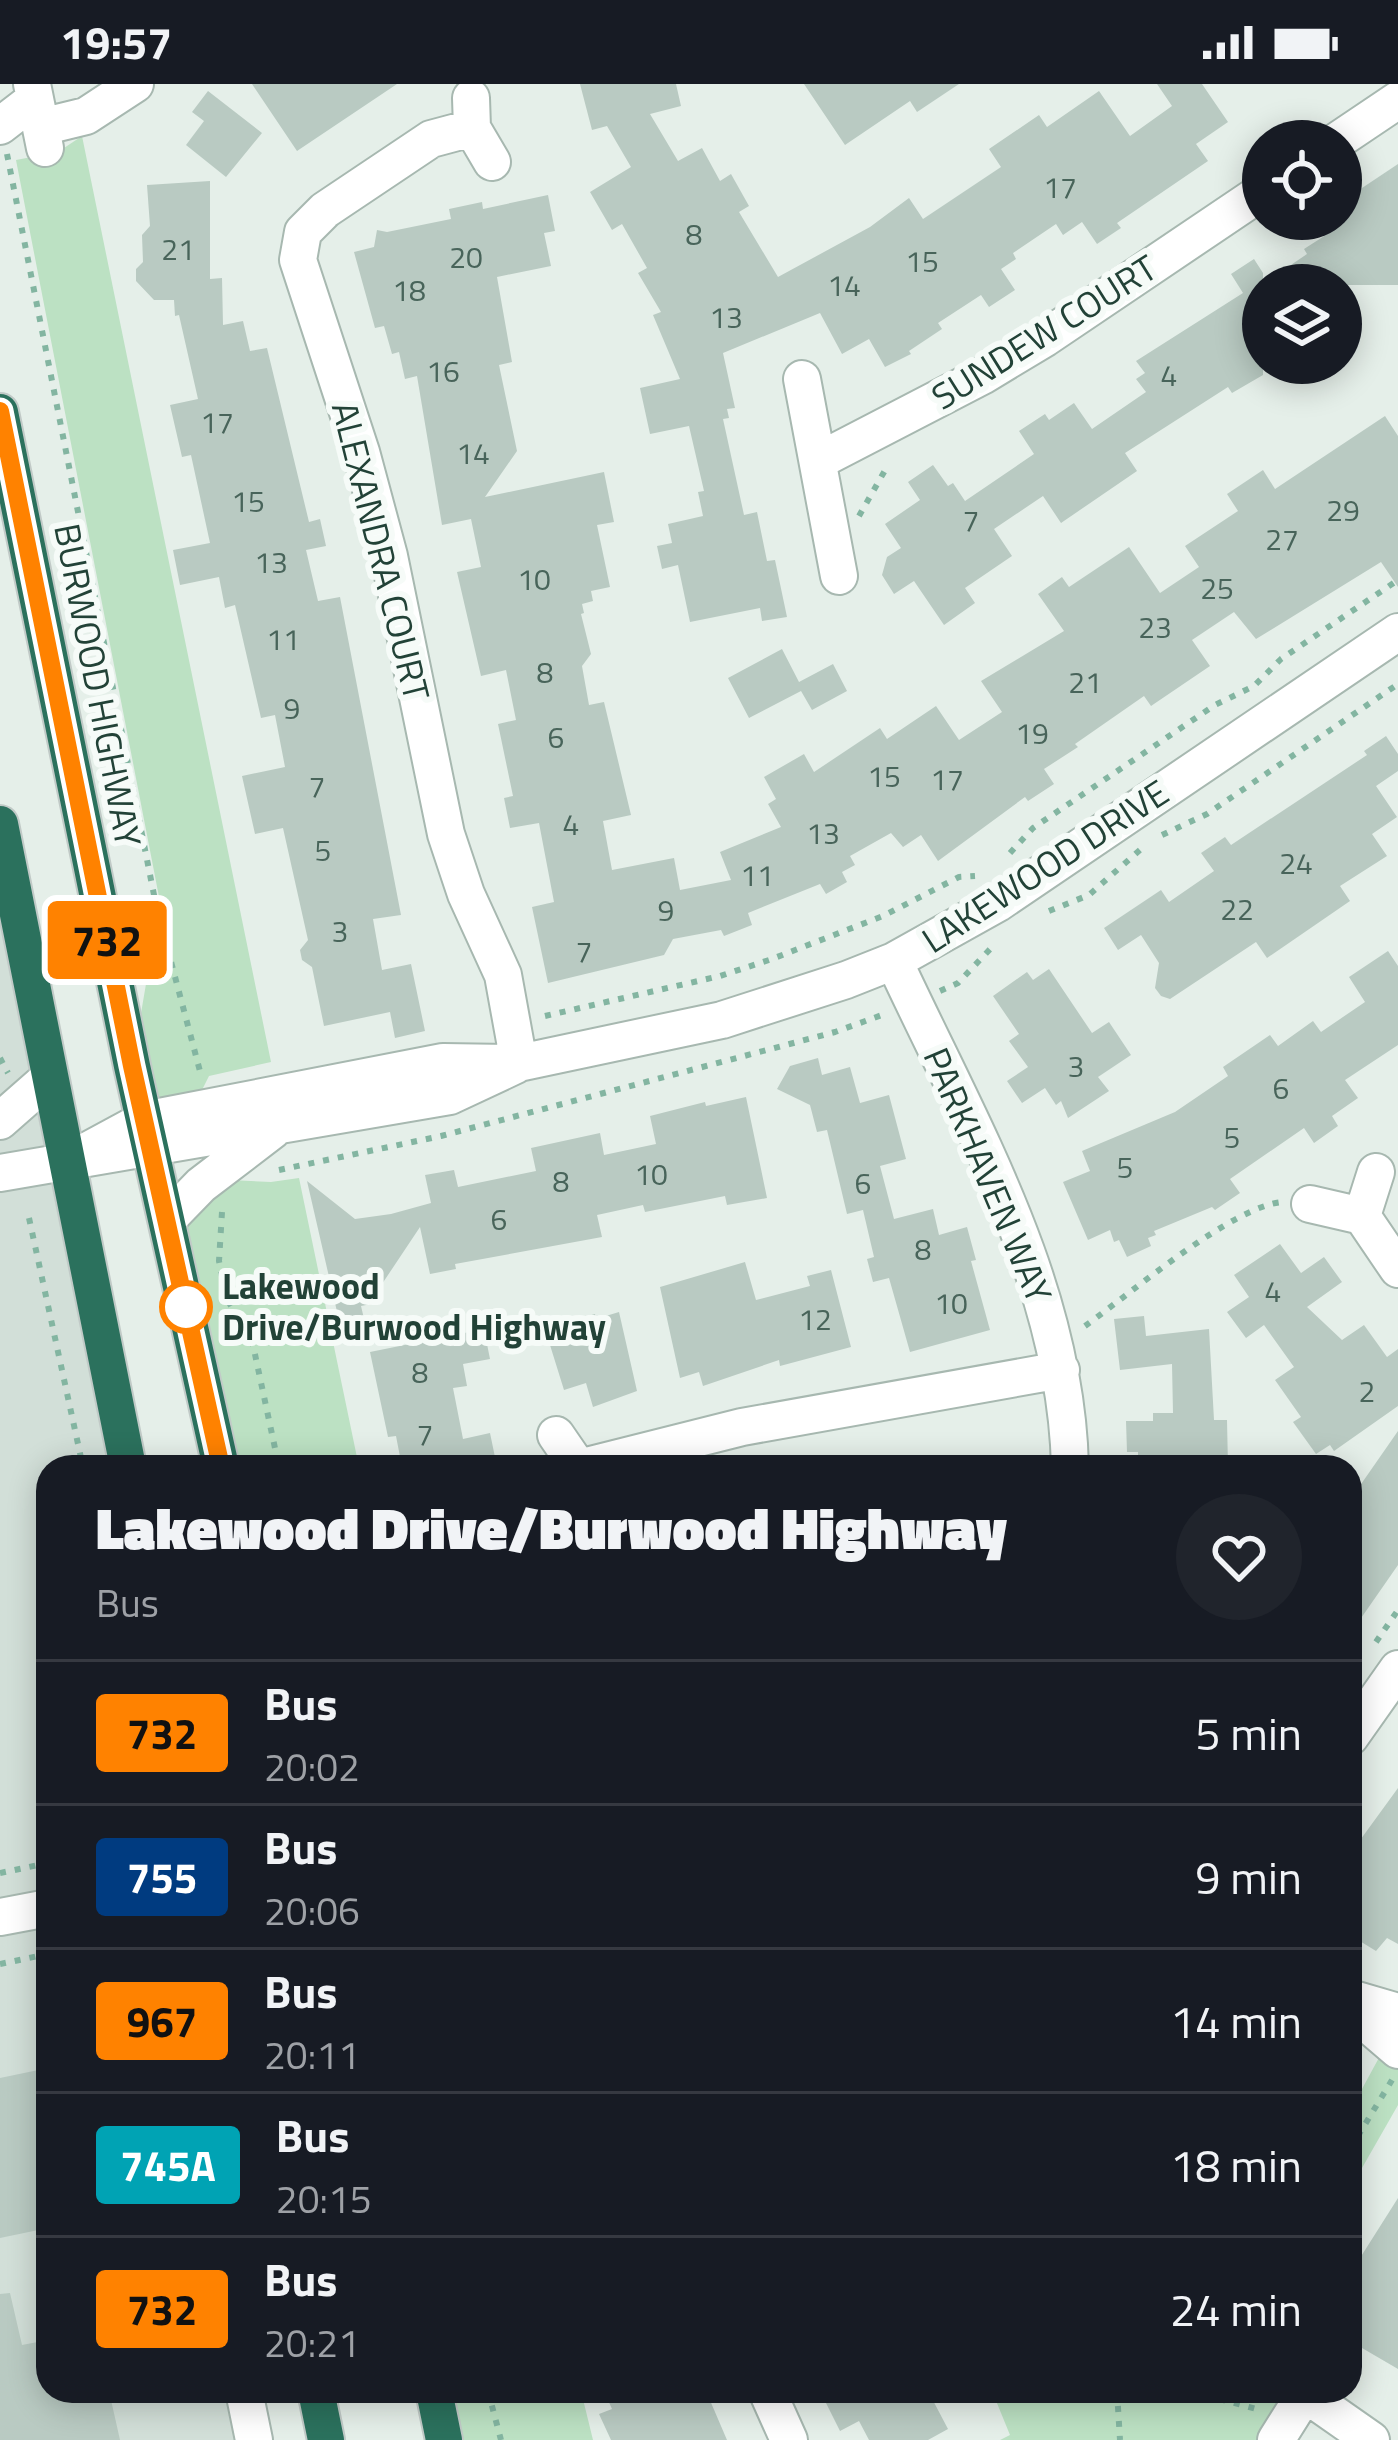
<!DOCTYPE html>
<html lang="en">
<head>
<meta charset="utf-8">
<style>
  body { margin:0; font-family:"Titillium Web",sans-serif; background:#20242c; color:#f1f3f6; height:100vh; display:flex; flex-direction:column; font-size:45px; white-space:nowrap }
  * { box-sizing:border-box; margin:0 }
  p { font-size:39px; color:#9ea1a6 }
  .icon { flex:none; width:66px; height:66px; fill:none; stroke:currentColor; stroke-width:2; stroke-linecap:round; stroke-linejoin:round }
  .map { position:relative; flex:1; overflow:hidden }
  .details { position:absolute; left:36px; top:1371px; width:1326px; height:948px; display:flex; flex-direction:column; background:#171b24; border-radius:36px; box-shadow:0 6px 30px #0003 }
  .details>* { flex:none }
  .badge { padding:0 24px; border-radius:9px; font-size:42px; line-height:78px }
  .tools { position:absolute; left:1242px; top:36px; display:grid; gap:24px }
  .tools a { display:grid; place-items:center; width:120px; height:120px; border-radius:50%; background:#171b24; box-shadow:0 6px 30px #0003; font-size:60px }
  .map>.badge { position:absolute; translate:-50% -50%; box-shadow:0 0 0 6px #fff }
  .round { display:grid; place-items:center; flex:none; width:126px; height:126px; border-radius:63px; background:#20242c }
  .summary { display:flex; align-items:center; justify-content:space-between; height:204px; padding:0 60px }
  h1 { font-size:57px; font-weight:800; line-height:90px }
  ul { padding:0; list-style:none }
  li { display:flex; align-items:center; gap:36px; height:144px; padding:0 60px; border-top:3px solid #363941 }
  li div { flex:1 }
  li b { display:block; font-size:45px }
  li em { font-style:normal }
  li .badge { min-width:132px; font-weight:700; text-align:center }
  .status { display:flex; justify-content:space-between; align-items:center; height:84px; padding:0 60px; background:#171b24; direction:ltr }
  .status svg { height:33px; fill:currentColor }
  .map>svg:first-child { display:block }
  .built { fill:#d2dfd8 }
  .green { fill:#bce1c3 }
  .building { fill:#b9cac2 }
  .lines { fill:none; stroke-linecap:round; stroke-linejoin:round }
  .minor-casing { stroke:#a7b8b0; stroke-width:40 }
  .highway-casing { stroke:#c1cac7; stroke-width:40 }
  .path { stroke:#83b5a1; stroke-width:6; stroke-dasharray:6 9; stroke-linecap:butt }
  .minor { stroke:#fff; stroke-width:36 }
  .highway { stroke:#2b715d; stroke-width:36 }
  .line-casing { stroke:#fff; stroke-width:27 }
  .line { stroke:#ff8200; stroke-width:18 }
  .stop-dot { fill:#fff; stroke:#ff8200; stroke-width:6 }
  .labels { text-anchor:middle; stroke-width:12; stroke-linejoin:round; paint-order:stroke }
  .number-label { font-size:30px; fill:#48645a }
  .street-label { font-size:36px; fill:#224237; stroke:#f6fbf8 }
  .stop-label { font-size:36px; font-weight:bold; fill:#224237; stroke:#f6fbf8; text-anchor:start }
</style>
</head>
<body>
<div class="status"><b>19:57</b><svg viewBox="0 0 49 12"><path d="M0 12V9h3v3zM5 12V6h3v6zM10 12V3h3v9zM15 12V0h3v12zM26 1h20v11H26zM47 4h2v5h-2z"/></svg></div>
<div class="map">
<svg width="1398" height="2356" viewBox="0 0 1398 2356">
  <rect width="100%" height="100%" fill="#e5efe9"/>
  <path class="built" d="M0 741 128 1383H48V2307H244L254 2356H0Z"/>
  <path class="green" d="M82 52 271 978 209 992 192 1026 144 1036 132 982 160 818 16 76 58 68Z
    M299 1094 359 1383H221L167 1136 209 1095 271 1098Z
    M1387 1959 1398 1966V2021L1350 2105V2027Z
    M434 2307H581L593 2356H444Z
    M992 2307H1301L1276 2356H1000L1010 2351Z"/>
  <path class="building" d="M252 0H397L297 67Z
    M580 0H676L681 22 650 30 678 77 702 64 720 97 731 90 749 122 739 128 778 193 870 143 909 114 923 135 1001 83 989 65 1039 31 1047 43 1099 7 1130 52 1172 22 1157 0H1202L1228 38 1196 60 1208 77 1117 139 1121 144 1097 160 1082 138 1063 151 1056 140 1013 169 1016 175 1001 185 1015 206 989 223 981 211 938 239 942 245 909 267 911 270 885 283 869 255 842 270 820 229 723 269 735 324 727 325 729 334 723 335 744 431 757 428 767 477 775 476 787 533 762 537 760 524 690 538 678 481 662 485 657 462 672 459 668 440 703 432 698 408 704 407 689 342 650 350 640 304 680 295 653 231 661 228 638 189 647 184 622 140 612 146 590 108 631 83 607 42 592 46Z
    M804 0H959L917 28 910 17 845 61Z
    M208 7 262 49 226 93 186 61 204 37 192 28Z
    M1398 80V201H1263V291L1232 309 1228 303 1125 369 1137 387 1061 439 1043 412 994 445 1012 472 965 504 975 519 944 541 914 497 894 510 882 491 887 473 901 464 885 440 920 416 908 398 933 381 948 402 953 399 965 417 1034 370 1019 347 1045 330 1049 336 1074 319 1092 345 1146 308 1136 295 1145 289 1136 277 1243 209 1231 190 1254 175 1263 189V200L1307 170 1304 165 1329 149 1319 135H1341V118Z
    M210 97V195L222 194 223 241 243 237 250 267 267 264 309 438 320 435 326 462 306 466 318 517 340 513 401 831 373 835 382 886 411 880 425 947 395 954 390 928 324 942 312 883 302 876 300 866 308 856 283 744 255 750 242 692 285 683 275 631 261 634 235 521 225 524 219 493 180 501 173 466 210 459 191 371 182 373 170 321 198 315 179 231 175 232 174 216H154L136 197V185L143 178 142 151 150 142 147 101Z
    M548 111 555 147 544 149 551 182 497 193 512 278 499 281 517 367 485 413 604 388 614 438 597 441 610 503 591 507 593 517 582 520 584 529 581 530 591 570 582 582 589 621 604 618 631 731 603 737 612 786 674 774 680 806 731 796 720 768 781 743 768 720 776 715 764 693 804 670 814 688 880 644 887 655 936 622 959 656 1002 628 981 597 1064 547 1038 510 1062 493 1069 503 1129 463 1160 509 1199 483 1185 462 1238 427 1227 410 1263 386 1275 405 1385 332 1398 352V503L1381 478 1256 555 1234 528 1192 556 1210 582 1151 622 1144 612 1075 660 1078 663 1044 685 1054 700 1028 717 1025 713 938 777 921 751 903 763 891 749 850 772 855 781 842 788 847 798 826 810 820 800 748 829 752 841 724 852 721 846 673 855 664 871 548 899 532 823 554 818 539 739 510 744 504 714 513 712 498 640 516 636 506 586 481 592 457 488 481 483 471 435 442 441 417 292 405 295 399 268 392 270 384 242 375 244 354 168 374 163 377 146 387 148 451 135 449 125 482 118 483 125Z
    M782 565 799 598 833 580 847 607 812 626 801 607 749 634 728 594Z
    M1386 652 1398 670V687L1376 702 1397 733 1372 750 1387 772 1340 802 1350 817 1267 874 1256 858 1170 915 1161 912 1155 904 1159 879 1141 851 1118 866 1104 844 1161 806 1169 818 1214 787 1201 769 1225 753 1231 761 1367 671 1364 667Z
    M1388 867 1398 882V961L1345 996 1358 1014 1332 1032 1338 1042 1314 1059 1304 1044 1230 1095 1240 1109 1215 1126 1212 1123 1154 1147 1156 1151 1148 1154 1151 1162 1127 1173 1119 1156 1114 1158 1110 1146 1088 1156 1063 1098 1090 1087 1082 1067 1175 1028 1228 992 1223 983 1270 951 1278 962 1313 937 1321 948 1365 918 1349 893Z
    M1049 885 1092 949 1109 938 1131 971 1098 993 1109 1007 1068 1034 1061 1017 1056 1021 1045 1004 1022 1019 1007 997 1028 983 1009 957 1019 950 993 912 1027 888 1033 896Z
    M818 974 822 991 850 983 860 1019 889 1011 906 1075 880 1082 894 1135 933 1125 939 1151 967 1143 976 1176 971 1177 990 1246 910 1268 889 1194 873 1198 867 1175 874 1173 863 1126 847 1130 827 1046 817 1048 810 1021 777 1005 790 982Z
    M746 1013 767 1114 727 1121 725 1112 645 1128 643 1121 597 1131 602 1153 455 1180 456 1185 430 1190 420 1143 378 1206 381 1218 361 1222 365 1239 341 1245 307 1097 355 1135 391 1130 431 1119 425 1091 454 1086 458 1103 536 1087 531 1064 600 1049 604 1071 656 1060 650 1032 705 1018 706 1022Z
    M1280 1160 1301 1189 1324 1173 1342 1198 1307 1223 1342 1256 1364 1241 1387 1273 1398 1265V1322L1334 1367 1330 1361 1316 1370 1293 1338 1301 1333 1275 1296 1294 1283 1264 1241 1246 1254 1227 1228 1249 1213 1234 1191Z
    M745 1178 756 1216 810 1202 807 1192 831 1186 851 1263 780 1282 779 1276 703 1302 699 1288 680 1294 660 1203Z
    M619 1228 637 1307 593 1323 586 1299 564 1306 545 1245 595 1230 596 1235Z
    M1144 1232 1146 1252 1209 1245 1214 1336H1227L1228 1383H1138V1368H1127L1126 1337H1153V1329H1173L1172 1280 1120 1286 1114 1235Z
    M484 1245 490 1275 463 1280 467 1302 453 1304 463 1355 490 1349 496 1378 458 1383 456 1377 402 1383 396 1352 388 1353 370 1268Z
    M1398 1347V1481L1350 1550V1416Z
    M1398 1704V1860L1387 1854 1376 1867 1350 1851V1770Z
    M48 1984V2144L0 2154V1994Z
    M1398 2114V2285L1350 2257V2168L1360 2174Z
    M10 2209 22 2261 48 2256V2307H109L120 2356H0V2210Z
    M604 2307H706L727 2356H611L599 2330 612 2325Z
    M849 2307H928L948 2345 928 2356H869L859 2337 840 2347 826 2319Z"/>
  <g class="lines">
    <g class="minor-casing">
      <path id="minor" d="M32 0 45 64
        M471 14 472 44 492 78
        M0 42 35 15
        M41 43 86 32 135 0
        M472 44 431 55 325 126 303 148 298 176 361 368 389 472 446 750 466 810 503 891 519 979
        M1337 57 1398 16
        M802 295 839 492
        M818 377 982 292 1045 254 1263 107
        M894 877C969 1039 1066 1200 1070 1383
        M0 1037 50 993
        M70 1076 144 1036 443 978 519 979 722 936 846 896 894 877 998 819 1398 548
        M0 1089 450 1012 516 981
        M1310 1120 1362 1132 1398 1185
        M1362 1132 1376 1088
        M167 1136 201 1101 273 1046
        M556 1351 578 1383
        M583 1383 742 1343 1061 1286
        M1350 1653 1398 1585
        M0 1833 48 1824
        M1350 1914 1398 1928
        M1350 1925 1398 1966
        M244 2307 254 2356
        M767 2307 789 2356
        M1301 2307 1371 2356
        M1276 2356 1305 2310"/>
    </g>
    <g class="highway-casing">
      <path id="highway" d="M0 328 132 982 221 1383
        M0 740 128 1383
        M316 2307 326 2356
        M434 2307 444 2356"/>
    </g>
    <path class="path" d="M7 70 156 821 201 991
      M859 432 888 381
      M1162 751 1207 730 1398 600
      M1010 769 1033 744 1215 621 1254 602 1281 575 1398 496
      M1049 827 1089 811 1141 765
      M940 907 958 899 993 862
      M545 932 720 892 772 875 883 832 959 793 975 792
      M0 974 8 989
      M279 1086 441 1052 835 948 882 931
      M222 1128 219 1177 226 1213 253 1261 279 1383
      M29 1134 83 1383
      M1085 1242C1130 1210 1231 1123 1282 1118
      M1376 1558 1398 1526
      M0 1789 48 1779
      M0 1880 48 1870
      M1350 2065 1392 1996
      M488 2307 501 2356
      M1117 2307 1120 2356
      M1187 2307 1206 2309
      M1205 2311 1260 2326"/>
    <use href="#minor" class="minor"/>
    <use href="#highway" class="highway"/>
  </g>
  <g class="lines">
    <g class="line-casing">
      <path id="line" d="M0 327 132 982 221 1383"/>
    </g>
    <use href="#line" class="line"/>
  </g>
  <circle class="stop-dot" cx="186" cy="1223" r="24"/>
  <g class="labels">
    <g class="number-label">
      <text x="1060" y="114">17</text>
      <text x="694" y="161">8</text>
      <text x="178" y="176">21</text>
      <text x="466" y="184">20</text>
      <text x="922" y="188">15</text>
      <text x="844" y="212">14</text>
      <text x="409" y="217">18</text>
      <text x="726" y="244">13</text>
      <text x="443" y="298">16</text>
      <text x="1169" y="302">4</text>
      <text x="217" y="349">17</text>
      <text x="473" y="380">14</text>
      <text x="248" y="428">15</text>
      <text x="1343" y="437">29</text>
      <text x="971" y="447">7</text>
      <text x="1282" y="466">27</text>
      <text x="271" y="489">13</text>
      <text x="534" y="506">10</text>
      <text x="1217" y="515">25</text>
      <text x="1155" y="554">23</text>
      <text x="283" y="566">11</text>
      <text x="545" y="599">8</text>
      <text x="1085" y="609">21</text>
      <text x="292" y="635">9</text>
      <text x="1032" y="660">19</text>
      <text x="556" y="664">6</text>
      <text x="884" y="703">15</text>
      <text x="947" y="706">17</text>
      <text x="317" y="713">7</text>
      <text x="571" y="751">4</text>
      <text x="823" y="760">13</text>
      <text x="323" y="777">5</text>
      <text x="1296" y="790">24</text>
      <text x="757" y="802">11</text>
      <text x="1237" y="836">22</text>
      <text x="666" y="837">9</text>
      <text x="340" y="858">3</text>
      <text x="584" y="878">7</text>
      <text x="1076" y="993">3</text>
      <text x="1281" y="1015">6</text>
      <text x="1232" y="1064">5</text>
      <text x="1125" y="1094">5</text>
      <text x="651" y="1101">10</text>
      <text x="561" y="1108">8</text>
      <text x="863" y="1110">6</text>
      <text x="499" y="1146">6</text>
      <text x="923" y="1176">8</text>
      <text x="1273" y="1218">4</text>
      <text x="951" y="1230">10</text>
      <text x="815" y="1246">12</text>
      <text x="420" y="1299">8</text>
      <text x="1367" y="1318">2</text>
      <text x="425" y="1361">7</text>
    </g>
    <g class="street-label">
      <text transform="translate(1044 248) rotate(-32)" y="13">SUNDEW COURT</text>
      <text transform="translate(381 467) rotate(76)" y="13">ALEXANDRA COURT</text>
      <text transform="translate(98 601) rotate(79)" y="13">BURWOOD HIGHWAY</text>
      <text transform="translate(1045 782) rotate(-33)" y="13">LAKEWOOD DRIVE</text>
      <text transform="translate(988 1091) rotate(67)" y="13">PARKHAVEN WAY</text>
    </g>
    <g class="stop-label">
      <text x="222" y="1215">Lakewood<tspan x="222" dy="41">Drive/Burwood Highway</tspan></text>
    </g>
  </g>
</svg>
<div class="tools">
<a><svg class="icon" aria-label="locate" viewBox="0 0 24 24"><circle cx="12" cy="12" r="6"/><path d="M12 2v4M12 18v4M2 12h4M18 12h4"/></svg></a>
<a><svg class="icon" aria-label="layers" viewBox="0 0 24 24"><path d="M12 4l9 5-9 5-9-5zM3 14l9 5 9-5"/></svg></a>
</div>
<b class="badge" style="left:107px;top:856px;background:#ff8200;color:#111">732</b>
<section class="details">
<div class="summary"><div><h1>Lakewood Drive/Burwood Highway</h1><p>Bus</p></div><a class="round"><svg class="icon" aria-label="heart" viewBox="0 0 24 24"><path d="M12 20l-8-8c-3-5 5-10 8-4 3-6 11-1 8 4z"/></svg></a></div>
<ul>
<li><span class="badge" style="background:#ff8200;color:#111">732</span><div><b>Bus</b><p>20:02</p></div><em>5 min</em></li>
<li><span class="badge" style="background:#003b80;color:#fff">755</span><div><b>Bus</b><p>20:06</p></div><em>9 min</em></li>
<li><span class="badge" style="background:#ff8200;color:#111">967</span><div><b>Bus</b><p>20:11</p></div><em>14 min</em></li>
<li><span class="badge" style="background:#00a3b4;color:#fff">745A</span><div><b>Bus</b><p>20:15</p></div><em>18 min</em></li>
<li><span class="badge" style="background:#ff8200;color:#111">732</span><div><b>Bus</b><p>20:21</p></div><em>24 min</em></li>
</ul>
</section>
</div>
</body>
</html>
